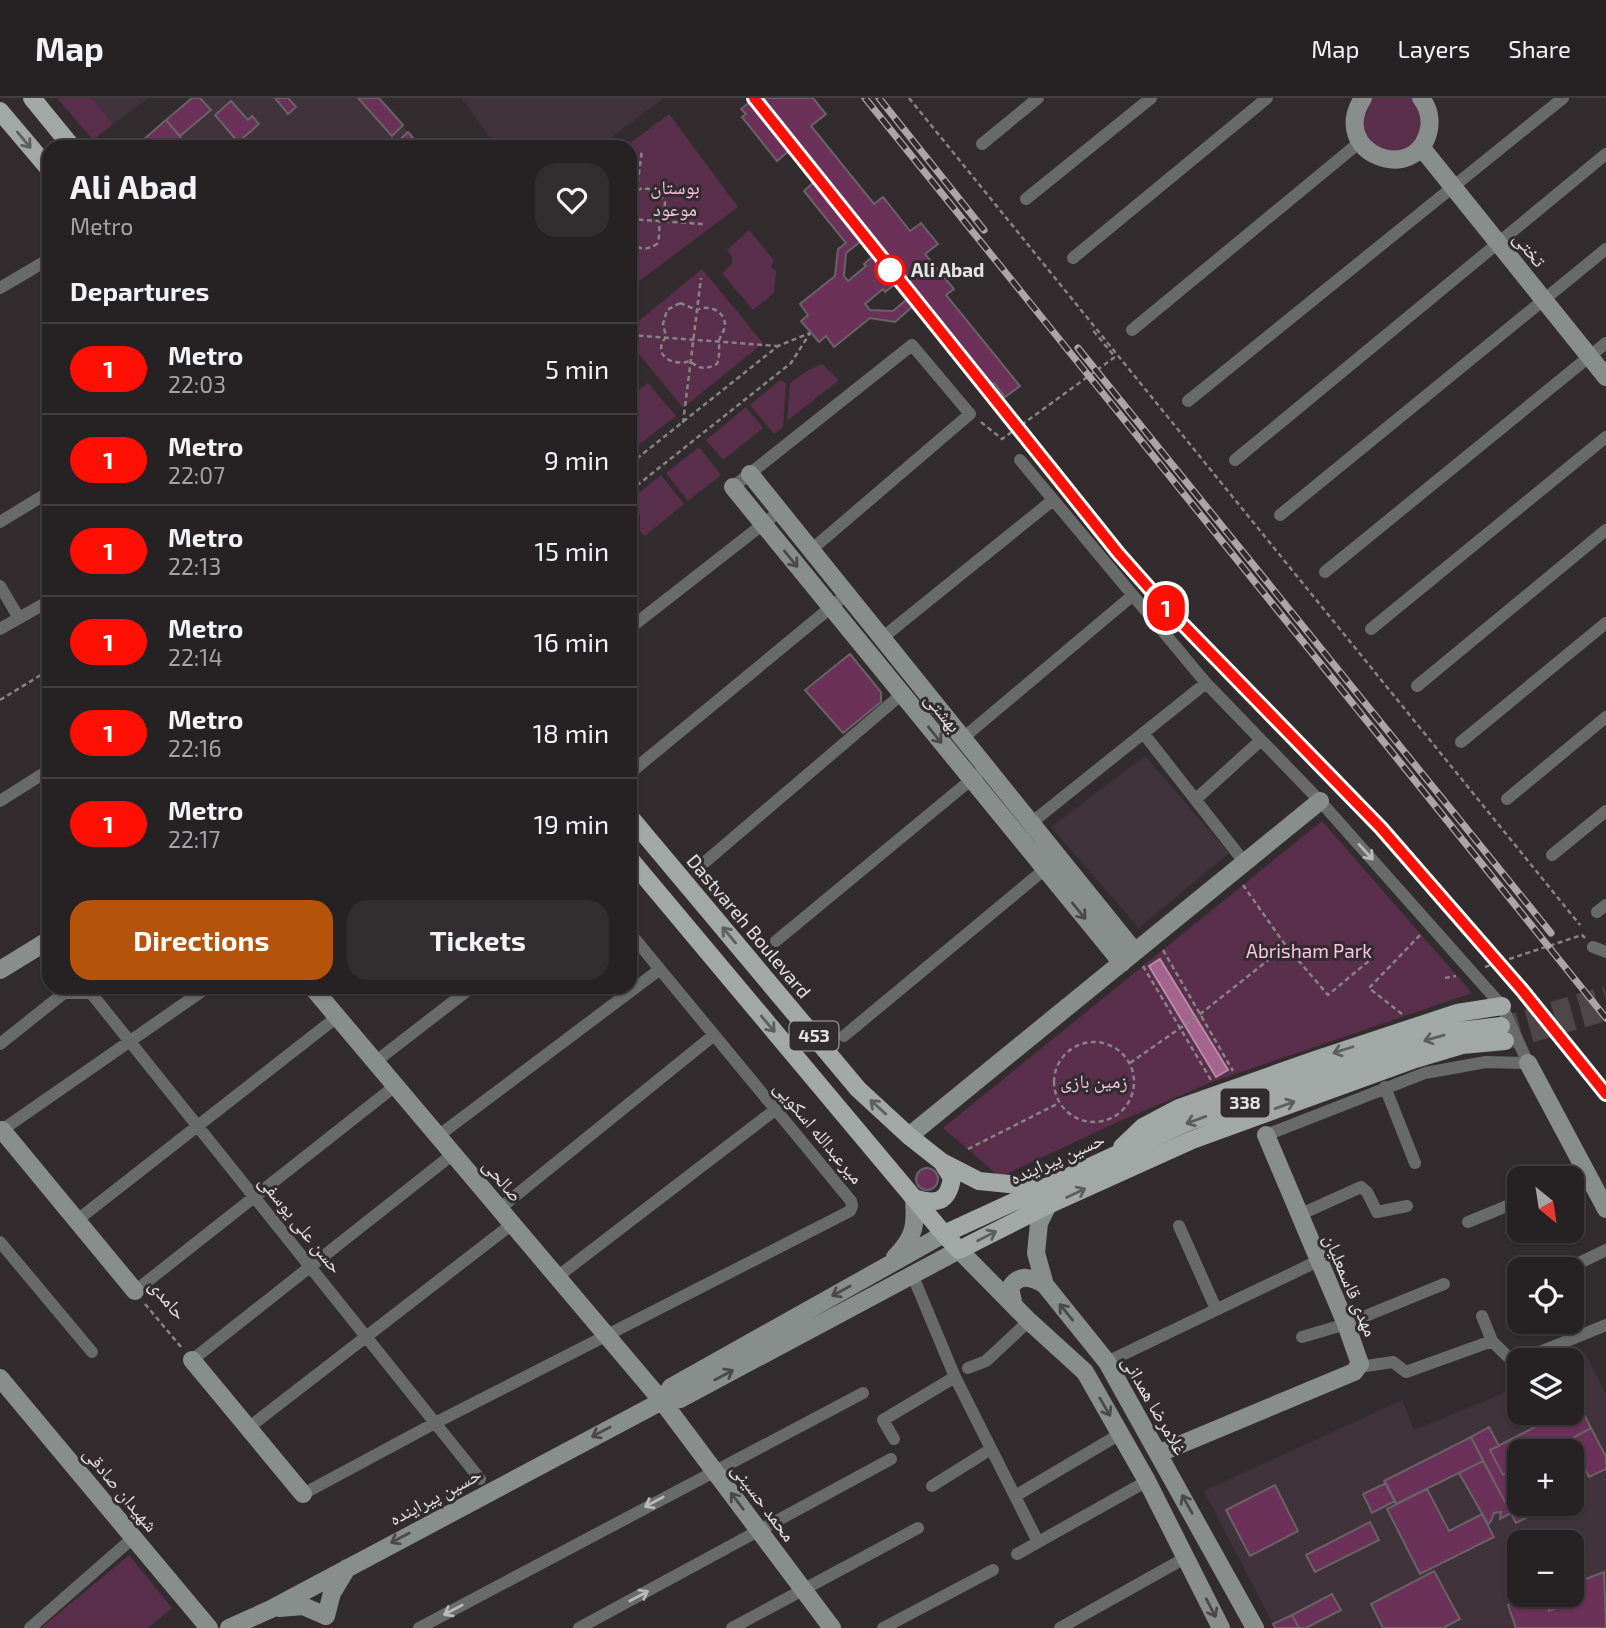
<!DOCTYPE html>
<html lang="en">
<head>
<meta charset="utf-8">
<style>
  body { margin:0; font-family:"Exo 2","Noto Naskh Arabic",sans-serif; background:#322e30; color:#f1f3f6; height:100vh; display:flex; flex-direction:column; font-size:26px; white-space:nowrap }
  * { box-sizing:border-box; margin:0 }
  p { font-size:23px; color:#a4a3a6 }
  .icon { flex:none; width:38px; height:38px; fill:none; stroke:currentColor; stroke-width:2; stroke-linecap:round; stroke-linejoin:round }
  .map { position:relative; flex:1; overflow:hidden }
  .details { position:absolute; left:42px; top:42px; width:595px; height:854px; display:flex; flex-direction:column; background:#262123; border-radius:21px; box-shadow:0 2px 5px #0004,0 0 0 2px #423e41 }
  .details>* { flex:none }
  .badge { padding:0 14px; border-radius:23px; font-size:24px; line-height:46px }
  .needle { width:46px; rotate:150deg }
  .buttons { position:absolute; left:1507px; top:1068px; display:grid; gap:14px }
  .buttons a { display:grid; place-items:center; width:77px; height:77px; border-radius:14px; background:#262123; box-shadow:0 2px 5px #0004,0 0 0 2px #423e41; font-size:35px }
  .map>.badge { position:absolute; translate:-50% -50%; box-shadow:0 0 0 4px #fff }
  h2 { padding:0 28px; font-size:26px; line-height:63px }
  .round { display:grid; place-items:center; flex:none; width:74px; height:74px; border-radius:21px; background:#322e30 }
  .headline { display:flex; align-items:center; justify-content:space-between; height:119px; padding:0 28px }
  h1 { font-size:33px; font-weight:700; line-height:52px }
  .button { display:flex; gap:14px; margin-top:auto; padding:14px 28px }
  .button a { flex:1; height:80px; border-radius:21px; background:#b45309; color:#fff; font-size:28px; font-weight:700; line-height:80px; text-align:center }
  .button a+a { background:#322e30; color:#f1f3f6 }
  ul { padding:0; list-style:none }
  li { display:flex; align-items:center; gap:21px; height:91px; padding:0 28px; border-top:2px solid #423e41 }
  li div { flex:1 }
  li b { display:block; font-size:26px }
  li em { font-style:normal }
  li .badge { min-width:77px; font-weight:700; text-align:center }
  header { display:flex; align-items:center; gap:42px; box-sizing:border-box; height:98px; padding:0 35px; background:#262123; border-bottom:2px solid #423e41 }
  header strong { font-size:33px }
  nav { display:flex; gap:38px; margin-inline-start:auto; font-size:24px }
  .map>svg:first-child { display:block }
  .built { fill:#40333b; fill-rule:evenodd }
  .green { fill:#5a2f4b }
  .water { fill:#a4648d; stroke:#b88aa7; stroke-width:2 }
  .building { fill:#6c3159; stroke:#696266; stroke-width:2; fill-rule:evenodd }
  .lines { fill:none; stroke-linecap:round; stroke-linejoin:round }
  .primary-tunnel { stroke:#4d474a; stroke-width:18; stroke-dasharray:18 9; stroke-linecap:butt }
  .path { stroke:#898386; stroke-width:2.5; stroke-dasharray:5 3.5; stroke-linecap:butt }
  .street { stroke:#686b6a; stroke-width:12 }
  .secondary { stroke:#888e8c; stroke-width:18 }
  .primary { stroke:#a1a8a6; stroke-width:18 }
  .rail-casing { stroke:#aba5a8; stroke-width:7 }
  .rail { stroke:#322c2f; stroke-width:4.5; stroke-dasharray:13; stroke-linecap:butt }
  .oneway { stroke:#5e5e5f }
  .oneway2 { stroke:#4c494b }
  .oneway3 { stroke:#bab8b9 }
  .line-casing { stroke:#fff; stroke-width:16 }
  .line { stroke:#ff0f04; stroke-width:10 }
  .stop-dot { fill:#fff; stroke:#ff0f04; stroke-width:3.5 }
  .labels { text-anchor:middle; stroke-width:6; stroke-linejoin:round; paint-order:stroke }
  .shield { fill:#322c2f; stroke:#b0abae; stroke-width:2 }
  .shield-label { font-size:18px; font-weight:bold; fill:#e6e1e4 }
  .park-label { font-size:19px; fill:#fcc3e5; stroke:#322c2f }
  .street-label { font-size:19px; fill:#e6e1e4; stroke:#322c2f }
  .stop-label { font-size:19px; font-weight:bold; fill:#e6e1e4; stroke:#322c2f; text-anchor:start }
</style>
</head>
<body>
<header>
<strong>Map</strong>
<nav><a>Map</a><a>Layers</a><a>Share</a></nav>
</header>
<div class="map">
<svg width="1606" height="1530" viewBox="0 0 1606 1530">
  <rect width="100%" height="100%" fill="#322c2f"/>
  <path class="built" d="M92 0H149L113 26Z
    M192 0H379L421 49H135Z
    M461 0H664L598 49H497Z
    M1145 658 1229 755 1139 830 1051 729Z
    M1585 1255 1606 1296V1530H1275L1204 1393 1402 1302 1414 1332 1519 1289V1314H1572V1262ZM1519 1353H1572V1405H1519ZM1519 1444H1572V1496H1519Z"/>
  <path class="green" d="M57 0H92L113 26 93 42Z
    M1371 0H1412C1426 13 1426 41 1407 51 1402 54 1395 55 1390 56L1364 41 1362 11Z
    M669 16 738 109 630 190V49H625Z
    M749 132 774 162 771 168 776 173 774 195 753 212 722 175 732 166V159L727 152Z
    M702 171 763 245 683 310 630 245V230Z
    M822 266 839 282 787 323 790 285 805 274Z
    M780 282 786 285 783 329 774 336 750 307Z
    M648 285 676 318 630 353V299Z
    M746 309 763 330 723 362 706 342Z
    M699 349 721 377 688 403 666 375Z
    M661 377 684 406 645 438 640 433V418L635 398Z
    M1322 723 1472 895 1212 984 1122 1022 1000 1079 943 1030Z
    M129 1457 172 1510 148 1530H41Z"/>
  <path class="water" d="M1160 861 1228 972 1216 979 1149 868Z"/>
  <path class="building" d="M192 0H200L211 12 180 38 166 22Z
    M275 0H288L296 9 288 16Z
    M358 0H379L403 27 392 38Z
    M755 0H813L826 16 811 28 874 106 883 99 910 133 921 125 938 146 925 156 954 191 946 197 1020 288 1005 299 994 285 982 295 912 209 895 224 870 220 834 249 826 238 819 244 801 223 808 217 800 206 835 178 838 151 846 145 804 93 815 83 790 52 777 63 742 19 746 16 741 11ZM860 144 872 159 864 166 866 168 848 183 844 178 846 155ZM894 187 906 202 893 213 870 212 865 206 883 191 885 194Z
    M231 3 248 22 252 18 259 26 238 44 215 17Z
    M166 22 187 47 185 49H135Z
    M408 34 421 49H392Z
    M850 556 881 594V604L843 635 805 592Z
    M916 1081a11 11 0 1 1 22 0a11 11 0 1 1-22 0Z
    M1579 1306 1591 1330 1549 1353H1519V1369L1503 1377 1490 1352 1564 1314H1572V1310Z
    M1489 1329 1499 1348 1490 1352 1503 1377 1519 1369V1405H1547L1549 1408 1516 1425 1471 1339Z
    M1591 1330 1606 1359V1371L1589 1379 1570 1342Z
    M1471 1339 1483 1363 1396 1406 1384 1383Z
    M1483 1363 1511 1415 1500 1421 1501 1414 1494 1415 1491 1423 1488 1426 1459 1375Z
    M1386 1385 1395 1403 1372 1415 1363 1396Z
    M1275 1387 1298 1433 1250 1458 1226 1412Z
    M1427 1391 1449 1433 1482 1416 1494 1439 1420 1476 1387 1411Z
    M1370 1424 1379 1442 1315 1474 1306 1457Z
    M1434 1473 1460 1521 1443 1530H1383L1371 1506Z
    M1604 1474 1606 1530H1516L1508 1507 1537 1496H1543L1549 1513 1577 1502 1572 1486Z
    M1332 1496 1341 1512 1306 1530H1299L1292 1517Z
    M1292 1517 1299 1530H1275L1273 1526Z"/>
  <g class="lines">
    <path class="primary-tunnel" d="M1501 928 1606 897
      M1505 943 1606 914"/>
    <path class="path" d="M909 0 1580 827
      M630 89 637 93 642 90 656 92 665 104C665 111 661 115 660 122 658 131 661 136 657 146 645 153 640 152 630 143
      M630 121 703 126
      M630 144 642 52
      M680 205 697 212C708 206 726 213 725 228 724 234 719 239 719 244 719 252 720 257 717 266 705 272 699 271 690 263 673 269 651 257 666 239L663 226 667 212Z
      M630 237 777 248
      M981 324 1002 341 1115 259 1091 230
      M683 325 701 180
      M630 366 778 248 810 235
      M630 393 791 265 810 235
      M0 602 49 572
      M1243 787 1286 848 1328 897 1370 862
      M1163 852 1233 973
      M1143 868 1211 982
      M1485 869 1582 837 1585 840
      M1445 880 1456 878
      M1402 916 1369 890 1420 837
      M1054 984a40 40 0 1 1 80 0a40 40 0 1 1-80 0Z
      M1130 965 1199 917 1286 848
      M968 1051 1059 1005
      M145 1206 181 1249"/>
    <path class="street" d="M982 46 1038 0
      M1026 101 1151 0
      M1073 160 1267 0
      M0 190 49 161
      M1132 232 1360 44
      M1188 303 1563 0
      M1020 362 1206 585 1320 703 1502 908 1528 965 1486 964 1425 975 1266 1037
      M1235 362 1606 56
      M733 389 912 247 970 316 811 452
      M1280 417 1606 151
      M0 424 49 394
      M1325 474 1606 245
      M0 488 19 520
      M630 530 780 413
      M0 531 49 503
      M1371 531 1606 339
      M882 540 1053 402
      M1417 588 1606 432
      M1144 636 1245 765
      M963 640 1132 498
      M1461 644 1606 525
      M636 670 847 496
      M1196 701 1260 643
      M1507 701 1606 619
      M0 703 49 672
      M1031 725 1206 585
      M1552 757 1606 713
      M705 764 902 596
      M1597 814 1606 807
      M776 843 978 676
      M1593 849 1606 854
      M91 895 480 1381
      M844 938 1045 771
      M0 946 64 895H91L104 889
      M375 964 472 889
      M1385 989 1415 1065
      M2 1032 208 889
      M438 1038 659 872
      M1572 1082 1587 1075
      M499 1111 714 937
      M1299 1117 1361 1089 1367 1094 1377 1114 1407 1108
      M76 1123 337 919
      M1468 1124 1519 1103
      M1179 1128 1216 1211
      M0 1144 92 1254
      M1571 1169 1606 1152
      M912 1176 955 1279 1038 1444
      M557 1179 775 1012
      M135 1193 395 988
      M1482 1218 1492 1243
      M1302 1239 1346 1226 1444 1186
      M192 1262 453 1056
      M1107 1264 1318 1163
      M1359 1269 1393 1264 1406 1274 1492 1243 1507 1258H1530L1606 1227
      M968 1270 986 1263 1029 1223
      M248 1330 512 1126
      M894 1341 883 1322 955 1279
      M932 1388 991 1351
      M303 1396 435 1325 850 1113 852 1108 851 1103 630 835
      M1015 1398 1120 1336
      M1017 1456 1147 1383
      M30 1530 134 1439
      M419 1530 863 1295
      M579 1530 891 1361
      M732 1530 918 1430
      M883 1530 993 1472
      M1060 1530 1185 1460"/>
    <path class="secondary" d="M1363 0C1327 56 1418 89 1429 31 1431 19 1428 9 1421 0
      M1421 49 1606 279
      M750 376 1135 854
      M733 389 1122 865
      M0 872 49 842
      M312 889 662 1303 832 1530
      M1528 965 1606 1111
      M2 1032 135 1193
      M909 1038 1320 703
      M1048 1107 1039 1125 1036 1155 1045 1187 1107 1264 1255 1530
      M895 1159C915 1139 916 1127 914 1100
      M1014 1208 1010 1190C1019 1175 1032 1179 1045 1187
      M192 1262 303 1396
      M0 1280 209 1530
      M662 1303 671 1289 944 1136
      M1160 1355 1354 1274 1360 1266 1346 1226 1266 1037
      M279 1510 303 1508 326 1518
      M326 1518 332 1495 347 1470
      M229 1530 271 1511 662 1303 680 1301 959 1152 1029 1223 1085 1274 1147 1383 1221 1530"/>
    <path class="primary" d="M32 0 72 49
      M0 13 49 71
      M630 719 858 991 909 1038 942 1064 979 1083 1040 1089
      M630 761 944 1136 959 1152 1048 1107 1192 1042 1415 961 1462 947 1505 943
      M1122 1049 1143 1029 1179 1010 1315 962 1457 915 1502 908
      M914 1100C936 1107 948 1105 952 1080L942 1064
      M944 1136 1185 1025 1410 947 1459 933 1501 928"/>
    <g class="rail-casing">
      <path id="rail" d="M753 0 1009 322 1118 455 1164 507 1381 730 1522 893 1606 996
        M865 0 1606 920
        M879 0 984 132
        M1078 250 1551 835"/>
    </g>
    <use href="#rail" class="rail"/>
  </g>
  <defs><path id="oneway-shaft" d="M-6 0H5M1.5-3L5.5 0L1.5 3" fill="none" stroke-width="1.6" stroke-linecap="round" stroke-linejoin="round" transform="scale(1.75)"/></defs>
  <g class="oneway">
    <use href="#oneway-shaft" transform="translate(24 42) rotate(50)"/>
    <use href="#oneway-shaft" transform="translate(729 837) rotate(-130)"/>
    <use href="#oneway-shaft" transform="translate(768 926) rotate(50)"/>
    <use href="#oneway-shaft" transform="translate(1434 940) rotate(164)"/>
    <use href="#oneway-shaft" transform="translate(1343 952) rotate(162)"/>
    <use href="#oneway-shaft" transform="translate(1285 1007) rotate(-20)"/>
    <use href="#oneway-shaft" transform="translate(878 1009) rotate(-138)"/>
    <use href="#oneway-shaft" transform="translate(1196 1022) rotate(160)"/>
    <use href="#oneway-shaft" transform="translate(1076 1095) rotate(-25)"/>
    <use href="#oneway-shaft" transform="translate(987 1138) rotate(-27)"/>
  </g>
  <g class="oneway2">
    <use href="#oneway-shaft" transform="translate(791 461) rotate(51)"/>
    <use href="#oneway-shaft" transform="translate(935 637) rotate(51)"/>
    <use href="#oneway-shaft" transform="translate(1079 813) rotate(51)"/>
    <use href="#oneway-shaft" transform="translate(841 1193) rotate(151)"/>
    <use href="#oneway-shaft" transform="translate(1066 1214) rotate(-129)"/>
    <use href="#oneway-shaft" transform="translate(724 1277) rotate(-28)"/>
    <use href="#oneway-shaft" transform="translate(1105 1309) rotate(60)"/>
    <use href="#oneway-shaft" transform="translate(601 1334) rotate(152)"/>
    <use href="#oneway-shaft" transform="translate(737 1403) rotate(-127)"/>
    <use href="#oneway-shaft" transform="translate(1187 1406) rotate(-119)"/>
    <use href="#oneway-shaft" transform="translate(400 1440) rotate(152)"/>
    <use href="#oneway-shaft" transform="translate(1211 1510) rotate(63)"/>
  </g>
  <g class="oneway3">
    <use href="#oneway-shaft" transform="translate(1366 754) rotate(48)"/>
    <use href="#oneway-shaft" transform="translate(654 1404) rotate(152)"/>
    <use href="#oneway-shaft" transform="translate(639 1498) rotate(-28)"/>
    <use href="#oneway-shaft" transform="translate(453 1512) rotate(152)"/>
  </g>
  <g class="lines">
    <g class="line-casing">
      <path id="line" d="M754 0 1118 455 1164 507 1381 730 1522 892 1606 996"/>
    </g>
    <use href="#line" class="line"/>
  </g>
  <circle class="stop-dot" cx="890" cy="172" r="14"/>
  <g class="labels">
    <g class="shield">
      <rect x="789.5" y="923.5" width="49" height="29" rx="5"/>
      <rect x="1220.5" y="990.5" width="49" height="29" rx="5"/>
    </g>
    <g class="shield-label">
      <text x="814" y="944">453</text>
      <text x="1245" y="1011">338</text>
    </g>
    <g class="park-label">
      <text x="675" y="96">بوستان<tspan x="675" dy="22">موعود</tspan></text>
      <text x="1309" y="860">Abrisham Park</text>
      <text x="1094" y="990">زمین بازی</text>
    </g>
    <g class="street-label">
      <text transform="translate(1530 151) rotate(51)" y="7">تختی</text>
      <text transform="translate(943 614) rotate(51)" y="7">بهشتی</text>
      <text transform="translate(749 828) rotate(50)" y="7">Dastvareh Boulevard</text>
      <text transform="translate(819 1034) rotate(50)" y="7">میرعبدالله اسکویی</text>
      <text transform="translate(1057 1060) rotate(-24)" y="7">حسین پیراینده</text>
      <text transform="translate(503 1082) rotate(50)" y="7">صالحی</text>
      <text transform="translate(301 1126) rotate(51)" y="7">حسن علی یوسفی</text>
      <text transform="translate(1351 1187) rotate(67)" y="7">مهدی قاسمعلیان</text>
      <text transform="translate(168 1201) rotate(50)" y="7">حامدی</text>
      <text transform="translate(1155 1307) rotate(60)" y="7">غلامرضا همدانی</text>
      <text transform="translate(121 1391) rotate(50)" y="7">شهیدان صادقی</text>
      <text transform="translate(435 1398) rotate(-28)" y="7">حسین پیراینده</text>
      <text transform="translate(764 1404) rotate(53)" y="7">محمد حسینی</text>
    </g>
    <g class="stop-label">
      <text x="911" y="179">Ali Abad</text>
    </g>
  </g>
</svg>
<div class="buttons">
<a><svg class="needle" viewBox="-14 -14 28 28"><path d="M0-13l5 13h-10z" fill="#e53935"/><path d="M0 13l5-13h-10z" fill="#a4a3a6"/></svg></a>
<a><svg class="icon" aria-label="locate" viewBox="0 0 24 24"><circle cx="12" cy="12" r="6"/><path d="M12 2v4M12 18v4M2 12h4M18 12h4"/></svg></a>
<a><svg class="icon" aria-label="layers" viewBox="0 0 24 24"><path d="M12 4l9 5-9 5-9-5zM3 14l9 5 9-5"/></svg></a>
<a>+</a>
<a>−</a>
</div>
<b class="badge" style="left:1166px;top:510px;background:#ff0f04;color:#fff">1</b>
<section class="details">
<div class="headline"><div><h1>Ali Abad</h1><p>Metro</p></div><a class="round"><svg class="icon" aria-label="heart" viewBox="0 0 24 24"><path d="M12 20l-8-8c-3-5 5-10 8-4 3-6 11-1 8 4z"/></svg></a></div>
<h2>Departures</h2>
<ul>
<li><span class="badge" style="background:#ff0f04;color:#fff">1</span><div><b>Metro</b><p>22:03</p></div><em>5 min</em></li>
<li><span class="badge" style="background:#ff0f04;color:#fff">1</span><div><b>Metro</b><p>22:07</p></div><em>9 min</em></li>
<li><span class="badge" style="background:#ff0f04;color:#fff">1</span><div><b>Metro</b><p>22:13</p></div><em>15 min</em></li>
<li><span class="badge" style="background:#ff0f04;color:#fff">1</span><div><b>Metro</b><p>22:14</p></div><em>16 min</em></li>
<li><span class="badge" style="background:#ff0f04;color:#fff">1</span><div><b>Metro</b><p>22:16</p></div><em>18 min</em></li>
<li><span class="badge" style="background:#ff0f04;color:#fff">1</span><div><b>Metro</b><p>22:17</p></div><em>19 min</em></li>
</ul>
<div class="button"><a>Directions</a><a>Tickets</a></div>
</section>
</div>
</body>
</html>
